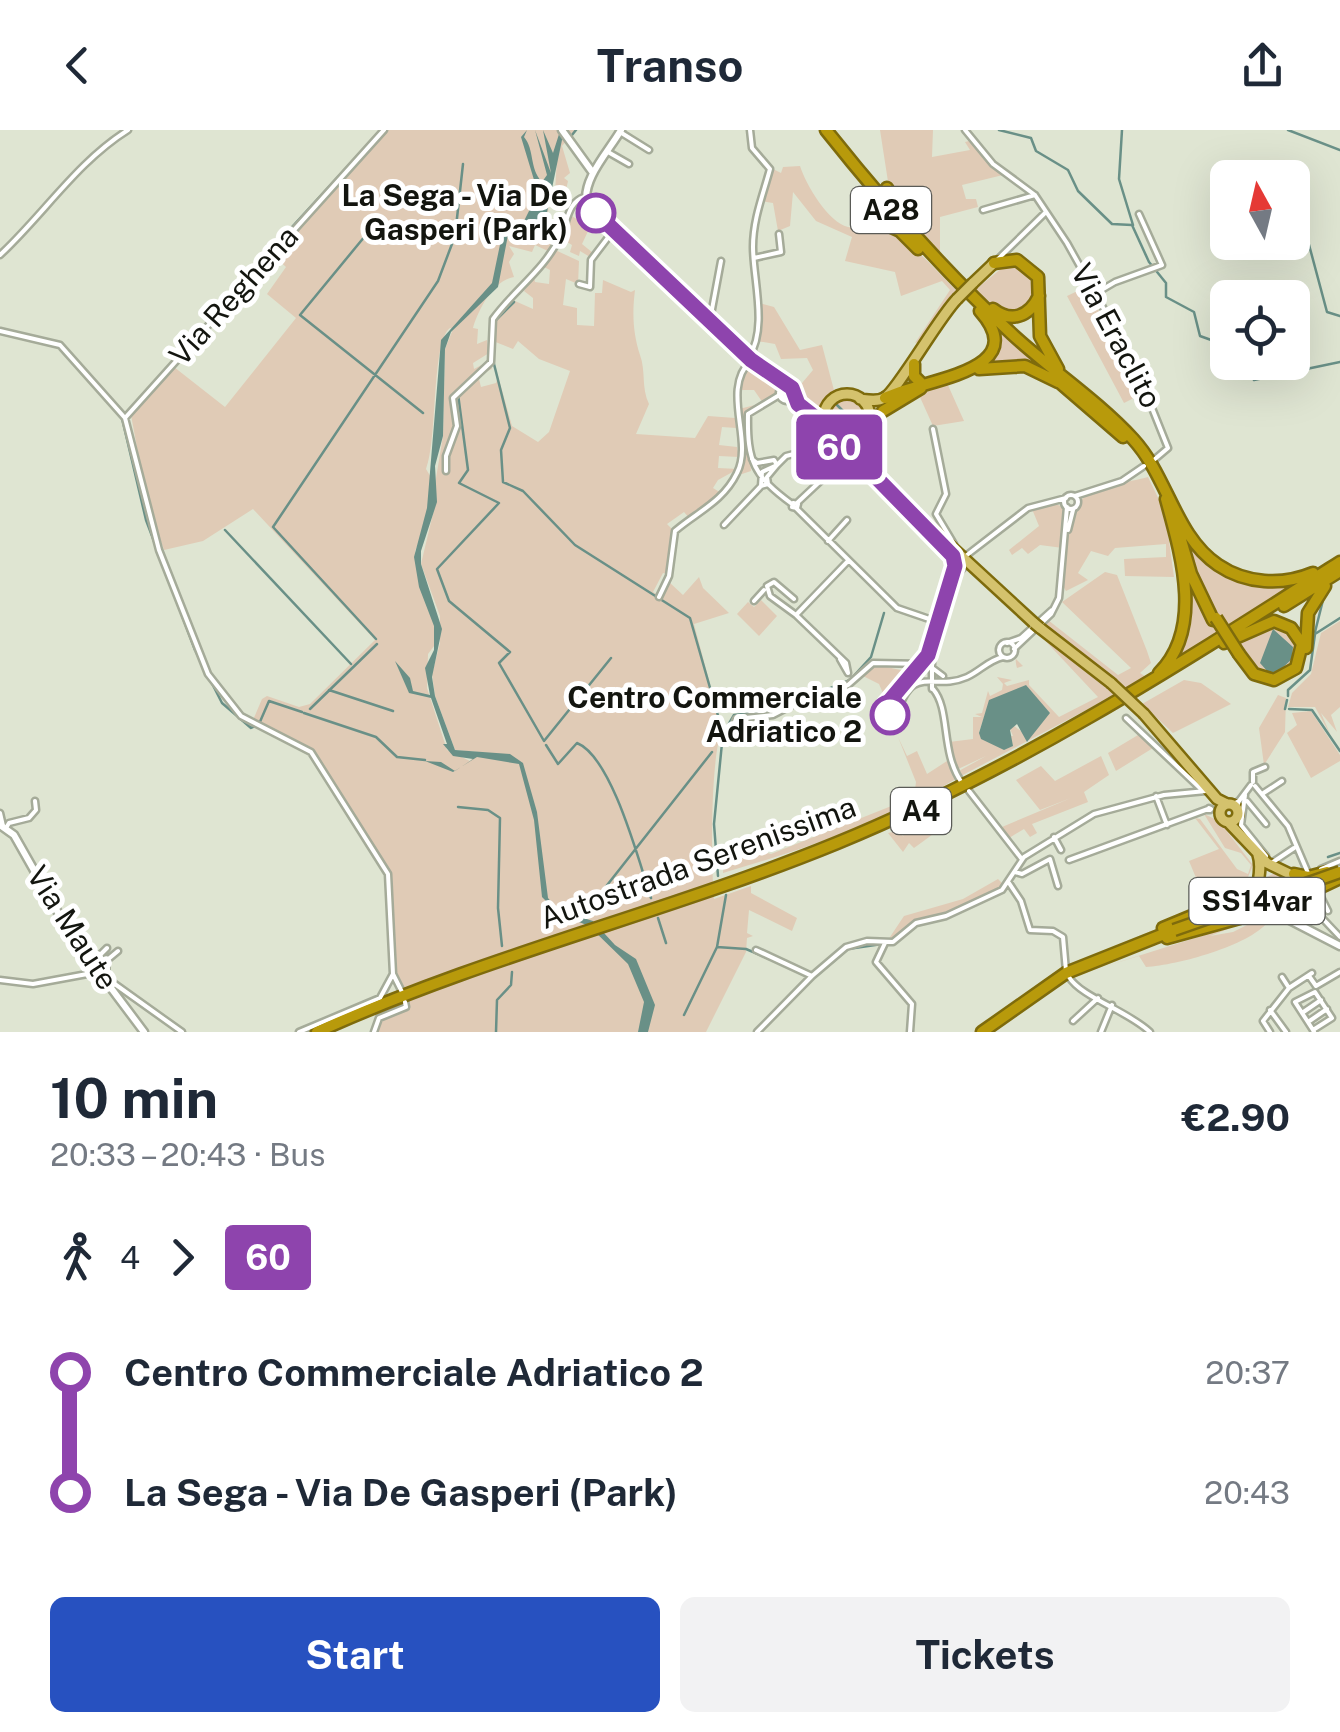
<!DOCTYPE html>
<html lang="en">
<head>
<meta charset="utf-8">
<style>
  body { margin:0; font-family:"Public Sans",sans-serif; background:#f2f2f3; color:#1f2937; height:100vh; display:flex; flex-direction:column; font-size:38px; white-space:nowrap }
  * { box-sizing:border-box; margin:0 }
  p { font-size:32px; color:#747a83 }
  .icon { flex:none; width:55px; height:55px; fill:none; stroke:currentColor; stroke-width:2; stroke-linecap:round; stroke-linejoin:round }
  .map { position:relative; height:902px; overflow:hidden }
  .drawer { display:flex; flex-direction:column; background:#fff; flex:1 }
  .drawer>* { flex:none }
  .badge { padding:0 20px; border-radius:8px; font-size:35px; line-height:65px }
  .needle { width:65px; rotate:352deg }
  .tools { position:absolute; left:1210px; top:30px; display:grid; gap:20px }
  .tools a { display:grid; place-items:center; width:100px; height:100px; border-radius:15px; background:#fff; box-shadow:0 10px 40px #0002; font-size:50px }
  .map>.badge { position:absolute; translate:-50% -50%; box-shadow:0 0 0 5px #fff }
  .legs { display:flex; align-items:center; gap:15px; height:110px; padding:0 50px; font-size:32px }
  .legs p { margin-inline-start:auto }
  .overview { display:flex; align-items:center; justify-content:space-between; height:170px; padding:0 50px }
  h1 { font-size:55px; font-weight:700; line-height:75px }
  .action { display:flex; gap:20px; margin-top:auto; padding:20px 50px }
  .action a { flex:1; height:115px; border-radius:15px; background:#2751c0; color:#fff; font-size:40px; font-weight:700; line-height:115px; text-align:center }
  .action a+a { background:#f2f2f3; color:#1f2937 }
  ul { padding:0 50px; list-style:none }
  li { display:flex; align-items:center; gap:35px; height:120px; font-size:38px }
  li i { display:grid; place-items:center; width:15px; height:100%; margin:0 12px; background:currentColor }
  li i::after { content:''; width:25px; height:25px; margin:-12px; border:8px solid; border-radius:50%; background:#fff }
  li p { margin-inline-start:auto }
  li:first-child i { background:linear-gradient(#0000 50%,currentColor 0) }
  li:last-child i { background:linear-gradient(currentColor 50%,#0000 0) }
  header { display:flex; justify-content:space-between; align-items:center; height:130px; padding:0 50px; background:#fff; font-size:45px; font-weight:700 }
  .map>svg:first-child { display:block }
  .green { fill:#e0cbb6; fill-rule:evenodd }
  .water { fill:#699087 }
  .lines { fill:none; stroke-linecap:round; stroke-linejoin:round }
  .stream { stroke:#699087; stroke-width:2.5 }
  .street-casing { stroke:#a5ab99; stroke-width:9 }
  .secondary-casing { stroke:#a5ab99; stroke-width:11 }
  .primary-casing { stroke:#7e6b0c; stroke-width:14 }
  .highway-casing { stroke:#7e6b0c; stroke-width:15 }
  .street { stroke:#fff; stroke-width:4 }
  .secondary { stroke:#fff; stroke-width:6 }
  .primary { stroke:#d4c26d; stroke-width:9 }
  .highway { stroke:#b89a0b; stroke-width:10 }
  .primary-bridge-casing { stroke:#7e6b0c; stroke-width:14; stroke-linecap:butt }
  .highway-bridge-casing { stroke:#7e6b0c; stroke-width:15; stroke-linecap:butt }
  .primary-bridge { stroke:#d4c26d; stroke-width:9 }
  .highway-bridge { stroke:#b89a0b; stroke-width:10 }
  .line-1-casing { stroke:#fff; stroke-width:22 }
  .line-1 { stroke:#8e44ad; stroke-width:15 }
  .stop-1-dot { fill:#fff; stroke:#8e44ad; stroke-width:5 }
  .labels { text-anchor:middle; stroke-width:10; stroke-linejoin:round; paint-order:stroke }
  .shield { fill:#fff; stroke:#5a5b57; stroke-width:2.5 }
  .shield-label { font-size:28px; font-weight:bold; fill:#13150f }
  .stop-label { font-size:30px; font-weight:bold; fill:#13150f; stroke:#fff; text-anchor:end }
  .street-label { font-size:30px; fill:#13150f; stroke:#fff }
</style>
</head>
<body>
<header><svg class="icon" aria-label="back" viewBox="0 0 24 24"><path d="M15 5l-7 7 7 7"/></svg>Transo<svg class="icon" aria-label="share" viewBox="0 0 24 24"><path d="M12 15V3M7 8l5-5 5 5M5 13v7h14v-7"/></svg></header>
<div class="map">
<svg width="1340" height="902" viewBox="0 0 1340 902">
  <rect width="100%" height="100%" fill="#dfe5d2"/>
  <path class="green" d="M388 0H576L562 16 570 43 564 48 568 51 566 60 555 62 557 29C546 49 553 69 546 90L562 96 548 121 535 115 532 122 509 116 514 124 509 132 514 147C491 151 477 184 473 198L478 199 477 214 487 210 489 223 473 233 474 239 489 231 492 239 478 245 481 257 496 253 498 246 512 296 538 312 549 302 570 241 539 229 518 211 513 219 493 211 494 189 515 171 533 179V168L524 161 534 147 535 152 549 154 550 140 542 136 553 119 579 131 578 154 566 149 563 175 577 178V195L594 196 595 163H602L603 150 631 162 635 160C632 184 633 203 640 225 646 241 641 258 649 274L636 304 695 308 708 286 735 288 736 298 722 297 719 315 737 317 739 327 719 326 718 338 738 339 718 350 713 358 721 363 690 389 684 382 667 394 674 401 668 444 663 443 653 462 661 467 669 452 683 465 699 447 703 458 729 483 694 494 722 599C710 630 711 736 714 769L751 756V763L797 788 792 801 749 780 747 803 753 806 747 808 746 822 706 902H377L382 888 409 878 395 841 389 740 326 646 314 620 253 590 262 569 267 566 299 577 310 574 375 510 253 379 203 411 164 420 147 371 131 285 174 237 225 277 296 188 267 164 286 137 275 127ZM450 198 453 199 445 219 443 306 435 354 426 339C438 309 431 212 450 198ZM436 371 421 434 440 486V513L432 544 435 566 455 620 478 622 470 631 447 620 427 558 428 524 437 512 433 480 415 421Z
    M880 0H933L932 27 970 20 965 12 969 11 1003 45 962 55 966 69H976L978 77 940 87V128L904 86 889 58Z
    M800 36C806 55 828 92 848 97 864 101 875 93 893 103 917 117 938 143 958 162L919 212 915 213 950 160 942 151 901 166 895 142 845 131 852 107 816 91 793 62 790 96 778 101 773 73 760 71 773 39 781 43 783 37Z
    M570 85 590 97 582 114 593 123 590 127 580 121 579 126 570 122 572 115 562 109Z
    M1013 137 1029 144 1034 167 1021 182H1002L975 160 1002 138Z
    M1086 157 1144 263 1124 273 1067 166Z
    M759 173 774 177 800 220 822 215 835 264 819 283 798 268 797 259 813 240 807 228 781 229 775 214 757 211Z
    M995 195 1039 236 986 233 995 224Z
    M751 233 779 263 775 270 746 284 751 341 739 345 742 321 746 319 739 279 763 273 754 260H741L742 244Z
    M947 253 964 291 933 296 919 265Z
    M827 288a20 20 0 1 1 40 0a20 20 0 1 1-40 0Z
    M1148 347 1165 382 1174 447 1125 446 1124 429 1166 427V414L1115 418 1108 426 1091 421 1078 443 1088 450 1066 461 1063 456C1065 432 1063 381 1087 365 1102 355 1130 352 1148 347Z
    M1051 373 1061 376 1066 384 1063 418 1040 415 1028 424 1022 418 1012 425 1009 420 1039 396 1032 379Z
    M1187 410 1236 446 1306 450 1227 500 1195 444Z
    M1183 434 1219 506 1169 538 1181 516Z
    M1105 442 1117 445 1147 521 1151 533 1140 543 1146 547 1114 570 1111 567 959 647 957 642 986 626 956 640 949 612 973 609V587H982L975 584 982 583 988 561 990 566 1002 560 1003 554 997 547 1012 550 1004 553 1007 556 1029 550V555L1059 587 1098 567 1037 502 1017 519 1016 529 1023 536 1017 538C1010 515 1033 504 1048 490L1118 545 1131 538 1062 472ZM1024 556 1050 583 1021 601 1014 596 1010 599 1013 606 979 602 988 576Z
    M761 470 777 486 759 506 737 484 748 472 754 477Z
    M1340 491V577L1331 585 1337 602 1321 583 1331 606 1315 577H1288L1292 563 1311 544 1321 503Z
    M1279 494 1297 509 1299 526 1283 547 1258 544 1234 512Z
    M877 535 910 542 878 578 885 568 879 554 863 546Z
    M1184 550 1201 553 1231 574 1173 603 1142 574Z
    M1278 565 1286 568 1285 602 1264 635 1259 598Z
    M1311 581 1340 625V631L1311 648 1287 603 1297 595 1292 583Z
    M1138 605 1153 618 1116 641 1108 623Z
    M898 607 907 626 917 621 927 644 947 631 957 648C887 692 801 720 723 743L724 728 747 724 748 706 773 696 756 709 760 721 771 724 914 667 916 652Z
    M1101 626 1109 645 1084 662 1088 672 1032 694 1037 703 1030 707 1024 699 1009 708 1002 697 1071 668 1040 680 1016 650 1041 636 1055 651Z
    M936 679 947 694 914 718 909 713 903 722 888 703 898 701 904 707 898 697Z
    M1204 684 1228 695 1240 716 1225 699 1253 735 1244 757 1222 765 1216 749 1199 755 1189 731 1219 719 1195 688 1200 689 1237 739 1248 744 1251 735 1241 723 1225 718Z
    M1260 762a19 19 0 1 1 38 0a19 19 0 1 1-38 0Z
    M998 749 1004 755 1001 759 946 784 916 791 888 810 904 786 963 769Z
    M1255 791 1268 792C1248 816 1178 835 1146 837L1139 826 1103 837 1246 792 1210 806 1233 802Z"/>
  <path class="water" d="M527 0 524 7C535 20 529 38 542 52L547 45 535 0 551 43 543 0 553 23 560 1 569 0 562 10 544 97 536 107 517 99 508 105 498 157 451 202 445 219 443 306 435 336 437 372 421 421V434L442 499 432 547 435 566 455 620 510 624 523 633 537 682 548 768 558 780 593 791 615 815 636 829 655 875 648 902H638L644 872 628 834 589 796 559 784 542 767 534 690 519 634 477 627 453 642 425 631 441 632 455 641 473 629 453 626 443 614H447L431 568 409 563 395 531 410 548 413 561 430 565 425 538 434 520V496L419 457 414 427 427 378 441 210 492 153 502 105 524 91 538 63 521 7Z
    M1273 499 1293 517 1292 529 1278 542H1268L1260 533Z
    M1026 555 1050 583 1027 612 1017 594 1010 600 1013 616 1004 620 981 609 979 603 989 570Z"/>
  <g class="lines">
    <path class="stream" d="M999 0 1031 8 1036 21 1068 40 1078 61 1112 94 1132 95 1149 132 1166 153V167L1194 182 1200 206 1214 211 1221 238 1232 246 1248 241 1254 250 1340 232
      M1122 0 1119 49 1133 95
      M1288 0 1340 20
      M572 5 576 0
      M370 100 300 185 423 283
      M1308 111 1327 182 1340 186
      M270 121 381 0
      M494 192 514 172
      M493 230 510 298 501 320 503 352 523 361 575 415 690 488 723 603 714 694 718 746
      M150 258 267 124
      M458 264 468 340 459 353 499 373 437 439 449 471 510 522 499 533 544 611 611 528
      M837 275 861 299
      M122 288 146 390 195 520
      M225 400 351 534
      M1315 502 1323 470
      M376 509 273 397 438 151 455 106 463 34
      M196 522 222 573 251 598 259 594 269 571 302 582
      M329 560 393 581
      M1288 566V560L1310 540 1315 504 1340 488
      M792 574 850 550 871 527 884 483
      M310 579 377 514
      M1285 579 1287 570
      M1289 579 1312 580 1340 621
      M304 583 376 607 397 627 425 630
      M724 602 734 585 780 580
      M546 615 558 634 577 613C612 627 639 732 651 768
      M458 677 488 680 500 688 498 778 502 816
      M1328 727 1340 723
      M593 773 712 622
      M658 788 666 813
      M717 817 746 819 772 830
      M815 847 848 819 882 814
      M684 885 717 817 726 765
      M496 902 497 870 511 855 512 842"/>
    <g class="street-casing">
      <path id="street" d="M965 0 993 34 1035 65 1067 113 1134 233 1168 318 1155 329
        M620 2 649 20
        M608 22 629 34
        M983 80 1035 65
        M0 125C44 84 77 32 128 0
        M754 128 781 122 779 104
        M996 131 1046 82
        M579 154 590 157 591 130 613 101
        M1093 165 1115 152 1162 135 1139 84
        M710 190 721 131
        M0 201 60 215 125 288 159 420 208 544 241 586 311 622 388 744 393 844 402 862
        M749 227C768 198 753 149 753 117 753 89 763 65 770 39L752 18 750 0
        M781 264 748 284C747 332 754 346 792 374
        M125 288 384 0
        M933 299 946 364 936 384 954 414
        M752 329 757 333 774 330 777 335 786 326 821 317
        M446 341V326L457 296 453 268 491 232 493 189C514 160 544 140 560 107 568 92 567 73 584 67
        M761 356 762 342 777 335 767 347 768 354
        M1064 372a7 7 0 1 1 14 0a7 7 0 1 1-14 0Z
        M1075 366 1122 351 1144 336
        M793 373 798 374 797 378 792 377Z
        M797 373 844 329
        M796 378 897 478 932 490
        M909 384 955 430
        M724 395 761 356 768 354
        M1068 400 1073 380
        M828 411 847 390
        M967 425 1028 378 1066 368
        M955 430 928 525 886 575V582L897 584C913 532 933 562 967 547 980 541 989 530 1003 527
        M954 448 964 437
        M659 467 669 446 675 401C697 382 723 372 737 343 754 310 720 260 751 230
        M794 469 774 452 767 456 770 466 796 485 848 431
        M754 471 764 460
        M796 485 846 533 848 543 840 529
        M938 501 947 472
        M999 520a8 8 0 1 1 16 0a8 8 0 1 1-16 0Z
        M1007 513 1021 508 1052 480
        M1014 519 1051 484 1059 468 1067 377
        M932 520V559
        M933 559C951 580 940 622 962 653
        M1126 588 1202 660
        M729 608 736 589 773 585 802 570 828 565 848 555 873 533 927 534 943 546
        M1253 652V642L1265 637
        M1255 656 1288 696 1308 743
        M969 661 1021 728
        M1262 664 1282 651
        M1245 665 1241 695 1266 726
        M1156 666 1167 695
        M1239 671 1251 655
        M1247 671 1266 694
        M1232 675 1239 671 1236 679
        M1209 678 1211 679 1210 680H1208Z
        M0 683 3 696
        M6 698 9 693 29 688 36 680 35 671
        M1054 707 1061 720
        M1069 730 1208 679
        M1273 732 1294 718
        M1321 739 1340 731
        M1015 742 1022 744 1050 729 1058 756
        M1009 753 1021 771 1030 800 1053 801 1063 807 1066 841
        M1319 763 1328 781
        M1306 771 1340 807
        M885 813 876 832 912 874 910 902
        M756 820 812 846 846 817 867 811 893 812 916 793 946 786 1002 760 1024 727 1094 684 1164 665 1206 661
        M96 838 98 827 107 818
        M1309 846 1316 856 1340 842
        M105 847 182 902
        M1069 847C1081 867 1128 881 1150 902
        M1282 847 1289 858
        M107 848 106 831 118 821
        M0 850 33 854 98 842
        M1270 880 1286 902
        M1302 883 1321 870
        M1073 891 1098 868
        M1308 892 1327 879
        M1313 900 1332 888 1315 862 1295 872 1313 900 1314 902
        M299 902 380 868 393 844
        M374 902 379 888 406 877 405 872
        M757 902 812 846
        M1101 902 1112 875
        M1270 902 1263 891 1289 858 1312 843"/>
    </g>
    <g class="secondary-casing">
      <path id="secondary" d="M562 0 593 43
        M621 0C609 21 581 50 587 74L751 230 786 257
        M780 263a7 7 0 1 1 14 0a7 7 0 1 1-14 0Z
        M790 270 826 296
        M809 283 820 284 826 279
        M0 695 14 705 69 802 144 902
        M1282 786 1340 816"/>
    </g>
    <g class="primary-casing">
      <path id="primary" d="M973 153 994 133
        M824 287a23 23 0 1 1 46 0a23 23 0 1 1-46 0Z
        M860 269C868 270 877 272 884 268 896 263 939 187 957 169
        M862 305 856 323 867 339 1034 493
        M834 306 842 323 862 335
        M1040 498 1111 553
        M1144 584 1217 669 1227 674
        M1220 683a9 9 0 1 1 18 0a9 9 0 1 1-18 0Z
        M1228 692 1267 733 1298 748 1302 767 1290 783 1272 784C1244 769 1266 748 1258 725"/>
    </g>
    <g class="highway-casing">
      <path id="highway" d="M826 0C884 73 944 141 1012 204 1051 240 1097 270 1133 309 1168 347 1175 406 1218 435 1246 454 1282 456 1313 443
        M887 58 899 82
        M874 89 900 101 918 119
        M994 133 1017 130 1038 147 1040 206 1058 239
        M993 179C1011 193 1029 187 1039 166
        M914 234V246L922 254
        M979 239 1025 236 1058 252
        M1057 250 1123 307
        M885 268C921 249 1035 243 980 181
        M883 281 921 258
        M1176 393 1191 444 1213 490
        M1284 476 1340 441
        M1224 513 1274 491 1291 498 1302 514 1296 538 1274 550 1254 544 1239 524
        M1306 518 1308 483 1325 456
        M1159 543C1204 498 1181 424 1166 369
        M1294 744 1308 747 1327 742
        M1302 766 1340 748
        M1163 798 1245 764 1257 754
        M1167 808 1265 781
        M317 902C486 825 666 783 837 713 1017 639 1177 536 1340 432
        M982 902 1066 843 1174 800"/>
    </g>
    <use href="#street" class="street"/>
    <use href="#secondary" class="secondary"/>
    <use href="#primary" class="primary"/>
    <use href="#highway" class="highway"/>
    <g class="primary-bridge-casing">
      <path id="primary-bridge" d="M957 169 973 153
        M1034 493 1040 498
        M1111 553 1144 584"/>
    </g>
    <g class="highway-bridge-casing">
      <path id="highway-bridge" d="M1216 488 1239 524
        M1174 800 1340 742"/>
    </g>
    <use href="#primary-bridge" class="primary-bridge"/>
    <use href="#highway-bridge" class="highway-bridge"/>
  </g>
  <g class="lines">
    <g class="line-1-casing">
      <path id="line-1" d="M596 83 751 230 792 258 798 274 826 296 842 323 867 338 953 426 955 436 928 525 886 575 890 585"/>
    </g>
    <use href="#line-1" class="line-1"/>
  </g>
  <g class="stop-1-dot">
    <circle cx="596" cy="83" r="18"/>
    <circle cx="890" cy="585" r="18"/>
  </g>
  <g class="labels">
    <g class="shield">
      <rect x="851" y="57" width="80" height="46" rx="8"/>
      <rect x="891" y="658" width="60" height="46" rx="8"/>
      <rect x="1189.5" y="748" width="135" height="46" rx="8"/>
    </g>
    <g class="shield-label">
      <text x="891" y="90">A28</text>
      <text x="921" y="691">A4</text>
      <text x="1257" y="781">SS14var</text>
    </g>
    <g class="stop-label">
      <text x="568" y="76">La Sega - Via De<tspan x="568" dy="34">Gasperi (Park)</tspan></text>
      <text x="862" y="578">Centro Commerciale<tspan x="862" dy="34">Adriatico 2</tspan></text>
    </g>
    <g class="street-label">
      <text transform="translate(234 166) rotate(-48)" y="10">Via Reghena</text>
      <text transform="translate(1116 206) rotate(62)" y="10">Via Eraclito</text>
      <text transform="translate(698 733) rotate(-20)" y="10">Autostrada Serenissima</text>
      <text transform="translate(72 798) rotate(57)" y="10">Via Maute</text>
    </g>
  </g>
</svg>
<div class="tools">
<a><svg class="needle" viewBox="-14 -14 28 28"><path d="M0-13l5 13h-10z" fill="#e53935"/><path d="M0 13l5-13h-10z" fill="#747a83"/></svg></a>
<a><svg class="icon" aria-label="locate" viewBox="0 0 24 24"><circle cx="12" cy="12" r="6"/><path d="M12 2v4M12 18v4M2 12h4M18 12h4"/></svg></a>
</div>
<b class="badge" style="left:839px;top:317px;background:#8e44ad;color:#fff">60</b>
</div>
<section class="drawer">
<div class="overview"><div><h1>10 min</h1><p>20:33 – 20:43 · Bus</p></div><b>€2.90</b></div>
<div class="legs"><svg class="icon" aria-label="walk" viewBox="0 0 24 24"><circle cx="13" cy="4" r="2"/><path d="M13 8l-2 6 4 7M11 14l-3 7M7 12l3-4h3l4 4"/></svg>4<svg class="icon" aria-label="forward" viewBox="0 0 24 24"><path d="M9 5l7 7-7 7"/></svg><b class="badge" style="background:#8e44ad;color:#fff">60</b></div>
<ul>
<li><i style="color:#8e44ad"></i><b>Centro Commerciale Adriatico 2</b><p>20:37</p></li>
<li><i style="color:#8e44ad"></i><b>La Sega - Via De Gasperi (Park)</b><p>20:43</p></li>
</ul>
<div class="action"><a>Start</a><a>Tickets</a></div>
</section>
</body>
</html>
